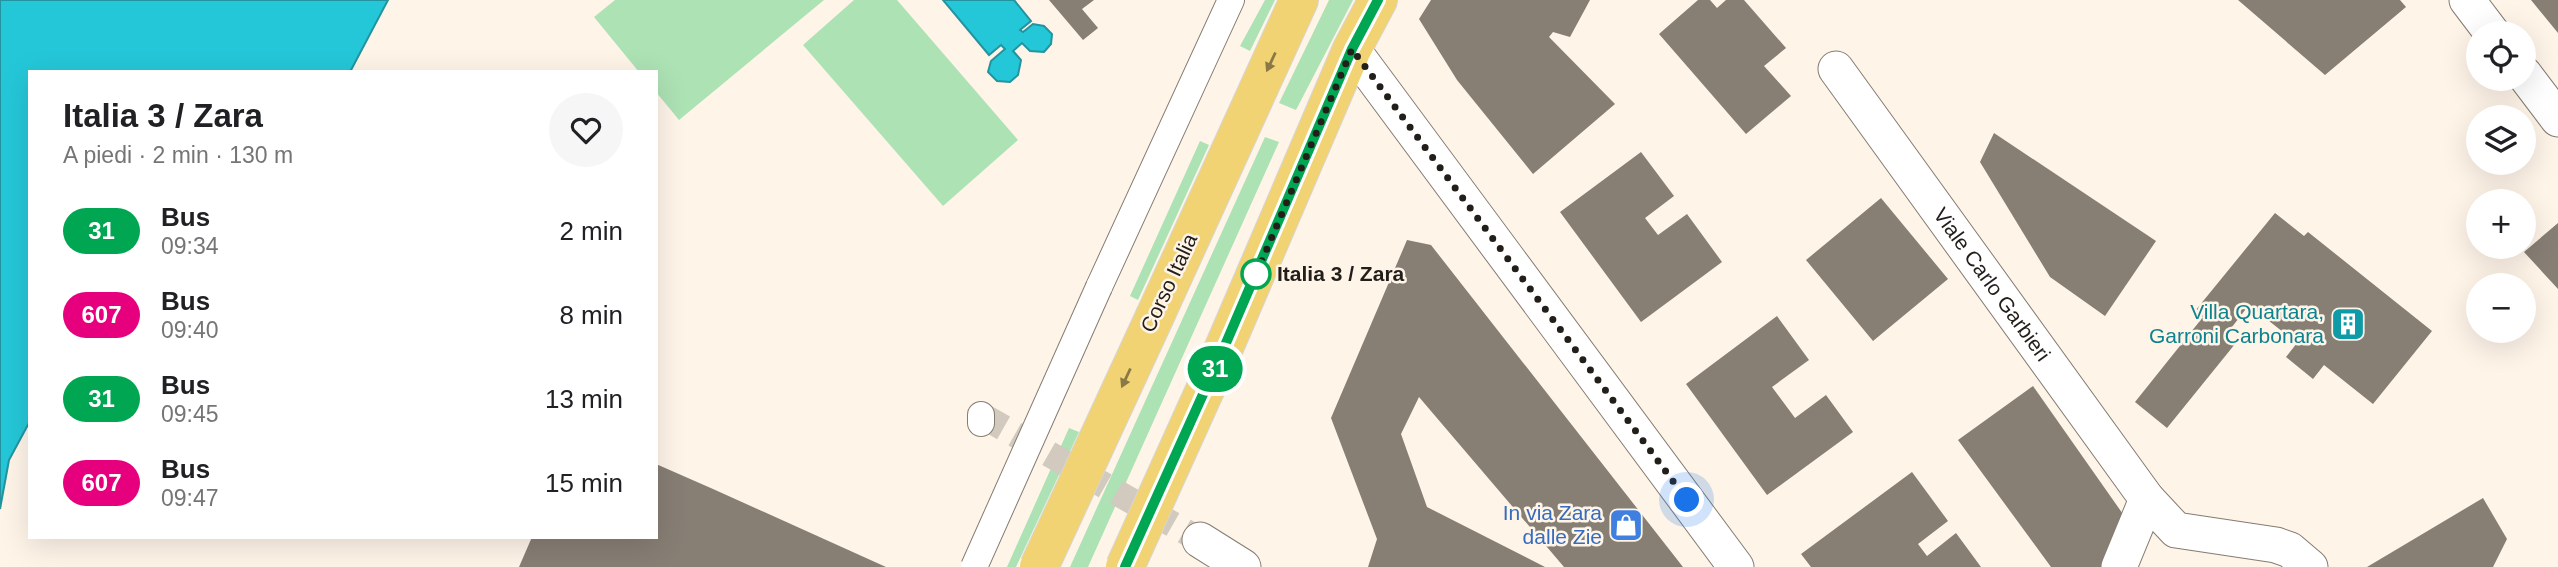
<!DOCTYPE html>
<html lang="it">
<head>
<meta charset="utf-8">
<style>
  body { margin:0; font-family:Helvetica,sans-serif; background:#f6f6f6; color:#202124; height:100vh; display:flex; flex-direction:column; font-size:26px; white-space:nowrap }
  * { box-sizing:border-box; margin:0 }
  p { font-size:23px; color:#757577 }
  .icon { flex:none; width:38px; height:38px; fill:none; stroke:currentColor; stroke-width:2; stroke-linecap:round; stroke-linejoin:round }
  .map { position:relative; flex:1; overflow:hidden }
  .side { position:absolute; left:28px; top:70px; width:630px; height:469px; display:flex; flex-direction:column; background:#fff; border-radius:0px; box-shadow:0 7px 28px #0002 }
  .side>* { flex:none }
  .badge { padding:0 14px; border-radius:23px; font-size:24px; line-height:46px }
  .buttons { position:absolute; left:2466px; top:21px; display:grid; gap:14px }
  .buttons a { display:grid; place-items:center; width:70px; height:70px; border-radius:50%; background:#fff; box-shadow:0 7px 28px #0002; font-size:35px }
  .you { position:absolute; width:35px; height:35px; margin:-18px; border:5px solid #fff; border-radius:50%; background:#1a73e8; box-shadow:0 0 0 10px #1a73e833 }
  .map>.badge { position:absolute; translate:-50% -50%; box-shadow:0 0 0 4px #fff }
  .round { display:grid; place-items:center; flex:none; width:74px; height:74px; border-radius:37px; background:#f6f6f6 }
  .headline { display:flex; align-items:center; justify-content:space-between; height:119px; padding:0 35px }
  h1 { font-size:33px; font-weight:600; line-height:52px }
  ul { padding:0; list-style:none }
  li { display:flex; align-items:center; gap:21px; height:84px; padding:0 35px }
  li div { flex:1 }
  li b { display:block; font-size:26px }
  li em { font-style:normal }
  li .badge { min-width:77px; font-weight:700; text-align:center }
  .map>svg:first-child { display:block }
  .green { fill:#ade2b5 }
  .water { fill:#24c7d8; stroke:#23949f; stroke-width:2 }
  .building { fill:#877e74 }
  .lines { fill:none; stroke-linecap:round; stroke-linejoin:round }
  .pedestrian-tunnel { stroke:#d2c9bf; stroke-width:26; stroke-dasharray:26 13; stroke-linecap:butt }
  .pedestrian-casing { stroke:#857c72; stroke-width:28 }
  .minor-casing { stroke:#857c72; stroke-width:37 }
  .primary-casing { stroke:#d7d6d6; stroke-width:40 }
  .pedestrian { stroke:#fff; stroke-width:26 }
  .minor { stroke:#fff; stroke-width:35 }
  .primary { stroke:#f1d373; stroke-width:38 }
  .pedestrian-bridge-casing { stroke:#857c72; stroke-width:28; stroke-linecap:butt }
  .primary-bridge-casing { stroke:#d7d6d6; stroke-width:40; stroke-linecap:butt }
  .pedestrian-bridge { stroke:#fff; stroke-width:26 }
  .primary-bridge { stroke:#f1d373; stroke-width:38 }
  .oneway { fill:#8a7846 }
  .line-casing { stroke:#fff; stroke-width:16 }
  .line { stroke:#00a651; stroke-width:10 }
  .walk { stroke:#221e1a; stroke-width:7; stroke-dasharray:0 12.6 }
  .stop-dot { fill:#fff; stroke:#00a651; stroke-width:3.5 }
  .labels { text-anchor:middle; stroke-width:5; stroke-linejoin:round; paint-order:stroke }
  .stop-label { font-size:21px; font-weight:bold; fill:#221e1a; stroke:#fef4e8; text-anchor:start }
  .street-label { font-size:21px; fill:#221e1a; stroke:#fef4e8 }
  .culture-label { font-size:21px; fill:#0d838f; stroke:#fef4e8; text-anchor:end }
  .shop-label { font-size:21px; fill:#366cbe; stroke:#fef4e8; text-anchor:end }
</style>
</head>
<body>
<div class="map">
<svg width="2558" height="567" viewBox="0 0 2558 567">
  <rect width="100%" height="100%" fill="#fef4e8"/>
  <path class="green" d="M615 0H824L679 120 656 92V72H639L594 17Z
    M854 0H897L1018 140 943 206 803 45Z
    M1265 0H1275L1250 51 1240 46Z
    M1329 0H1353L1296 110 1279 103Z
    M1265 137 1279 142 1088 567H1070Z
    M1200 141 1209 145 1138 300 1130 296Z
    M1069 428 1079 432 1016 567H1007Z"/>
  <path class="water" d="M0 0H388L350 72H30V421L9 460 0 509Z
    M943 0H1014L1031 21 1020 30 1023 32 1033 24 1044 26 1052 34 1051 44 1044 52 1030 51 1022 43 1013 51 1021 60 1018 75 1010 82 997 81 988 72 991 61 1005 49 1001 45 989 55Z"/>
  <path class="building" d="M1049 0H1094L1082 9 1098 28 1083 40Z
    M1431 0H1590L1570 37 1553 32 1549 37 1615 104 1533 174 1457 80 1419 19Z
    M1698 0H1710L1717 8 1726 0H1744L1786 48 1764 66 1791 96 1746 134 1659 34Z
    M2238 0H2400L2406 7 2325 75Z
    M2531 0H2558V33Z
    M1994 133 2156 241 2105 316 2050 277 1980 162Z
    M1641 152 1674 196 1645 218 1658 235 1687 214 1722 262 1641 322 1560 212Z
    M1881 198 1948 279 1873 341 1806 260Z
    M2275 213 2304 236 2308 232 2432 331 2373 404 2324 365 2313 379 2286 357 2297 343 2249 305 2225 336 2235 344 2167 428 2135 402 2203 317 2195 311Z
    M2558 223V289L2524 252Z
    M1407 240 1431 245 1683 567H1564L1419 397 1401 434 1427 507 1545 567H1368L1377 539 1331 418Z
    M1777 316 1809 360 1772 387 1795 418 1826 395 1853 432 1767 495 1686 384Z
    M2033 386 2125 517 2106 567H2051L1958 440Z
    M656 464 713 489 886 567H519L532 537H656Z
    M1912 472 1948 521 1918 544 1927 556 1956 533 1981 567H1811L1801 554Z
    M2483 498 2507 539 2493 567H2367Z"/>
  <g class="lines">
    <path class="pedestrian-tunnel" d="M981 415 1200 540"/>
    <g class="pedestrian-casing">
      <path id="pedestrian" d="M1099 287 1231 0
        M981 423V415"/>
    </g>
    <g class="minor-casing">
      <g id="minor">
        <path d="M2467 0 2492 33"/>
        <path d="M1352 49 1736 567"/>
        <path id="s1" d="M1836 69 2147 499 2119 567"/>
        <path d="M2524 74 2558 119"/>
        <path d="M2147 499 2176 530 2276 545 2290 550 2310 567"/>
        <path d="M1200 540 1243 567"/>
      </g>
    </g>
    <g class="primary-casing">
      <path id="primary" d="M1155 316 1299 0
        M1223 350 1352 49 1378 0"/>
    </g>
    <use href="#pedestrian" class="pedestrian"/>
    <use href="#minor" class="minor"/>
    <use href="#primary" class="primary"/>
    <g class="pedestrian-bridge-casing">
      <path id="pedestrian-bridge" d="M974 567 1099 287"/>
    </g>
    <g class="primary-bridge-casing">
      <path id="primary-bridge" d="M1039 567 1155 316
        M1125 567 1223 350"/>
    </g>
    <use href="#pedestrian-bridge" class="pedestrian-bridge"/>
    <use href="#primary-bridge" class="primary-bridge"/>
  </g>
  <defs><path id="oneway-solid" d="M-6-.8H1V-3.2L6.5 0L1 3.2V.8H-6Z" transform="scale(1.75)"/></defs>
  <g class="oneway">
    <use href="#oneway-solid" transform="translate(1271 62) rotate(115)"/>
    <use href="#oneway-solid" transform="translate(1126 378) rotate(115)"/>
  </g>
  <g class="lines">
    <g class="line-casing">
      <path id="line" d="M1125 567 1223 350 1352 49 1378 0"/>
    </g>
    <use href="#line" class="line"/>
    <path class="walk" d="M1256 274 1254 279 1352 49 1687 500"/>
  </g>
  <defs>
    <g id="building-square" transform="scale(1.75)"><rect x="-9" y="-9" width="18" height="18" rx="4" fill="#0f9aa8" stroke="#fef4e8"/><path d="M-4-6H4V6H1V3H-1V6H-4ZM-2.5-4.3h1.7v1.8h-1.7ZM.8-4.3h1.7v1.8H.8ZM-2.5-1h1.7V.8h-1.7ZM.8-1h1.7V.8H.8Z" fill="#fff"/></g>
    <g id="shop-square" transform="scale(1.75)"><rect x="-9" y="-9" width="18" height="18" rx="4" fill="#3f7fe0" stroke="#fef4e8"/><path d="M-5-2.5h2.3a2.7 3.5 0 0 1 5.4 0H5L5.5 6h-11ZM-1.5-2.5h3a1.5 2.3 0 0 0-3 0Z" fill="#fff"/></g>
  </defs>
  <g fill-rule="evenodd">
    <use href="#building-square" x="2348" y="324"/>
    <use href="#shop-square" x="1626" y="525"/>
  </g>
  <circle class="stop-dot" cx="1256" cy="274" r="14"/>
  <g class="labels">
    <g class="stop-label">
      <text x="1277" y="281">Italia 3 / Zara</text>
    </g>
    <g class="street-label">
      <text transform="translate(1169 283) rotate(-65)" y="7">Corso Italia</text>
      <text dy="7" stroke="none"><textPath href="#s1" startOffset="266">Viale Carlo Garbieri</textPath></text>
    </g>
    <g class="culture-label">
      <text x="2324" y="319">Villa Quartara,<tspan x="2324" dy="24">Garroni Carbonara</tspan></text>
    </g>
    <g class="shop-label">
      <text x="1602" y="520">In via Zara<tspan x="1602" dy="24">dalle Zie</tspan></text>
    </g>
  </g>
</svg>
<div class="buttons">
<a><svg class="icon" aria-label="locate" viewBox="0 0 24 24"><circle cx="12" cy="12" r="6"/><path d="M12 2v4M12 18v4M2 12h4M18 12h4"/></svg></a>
<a><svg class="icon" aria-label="layers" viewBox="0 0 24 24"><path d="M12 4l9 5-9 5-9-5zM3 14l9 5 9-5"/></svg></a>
<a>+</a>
<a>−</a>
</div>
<div class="you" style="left:1687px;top:500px"></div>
<b class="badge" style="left:1215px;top:369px;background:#00a651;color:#fff">31</b>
<section class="side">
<div class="headline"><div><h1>Italia 3 / Zara</h1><p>A piedi · 2 min · 130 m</p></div><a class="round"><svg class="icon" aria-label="heart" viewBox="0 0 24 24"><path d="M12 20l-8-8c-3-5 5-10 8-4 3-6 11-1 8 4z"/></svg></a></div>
<ul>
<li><span class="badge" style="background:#00a651;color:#fff">31</span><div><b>Bus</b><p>09:34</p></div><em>2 min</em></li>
<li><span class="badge" style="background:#e6007e;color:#fff">607</span><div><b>Bus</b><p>09:40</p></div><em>8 min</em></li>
<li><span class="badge" style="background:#00a651;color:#fff">31</span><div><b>Bus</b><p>09:45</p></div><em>13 min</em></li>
<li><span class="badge" style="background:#e6007e;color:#fff">607</span><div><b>Bus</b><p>09:47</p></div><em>15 min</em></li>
</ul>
</section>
</div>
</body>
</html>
